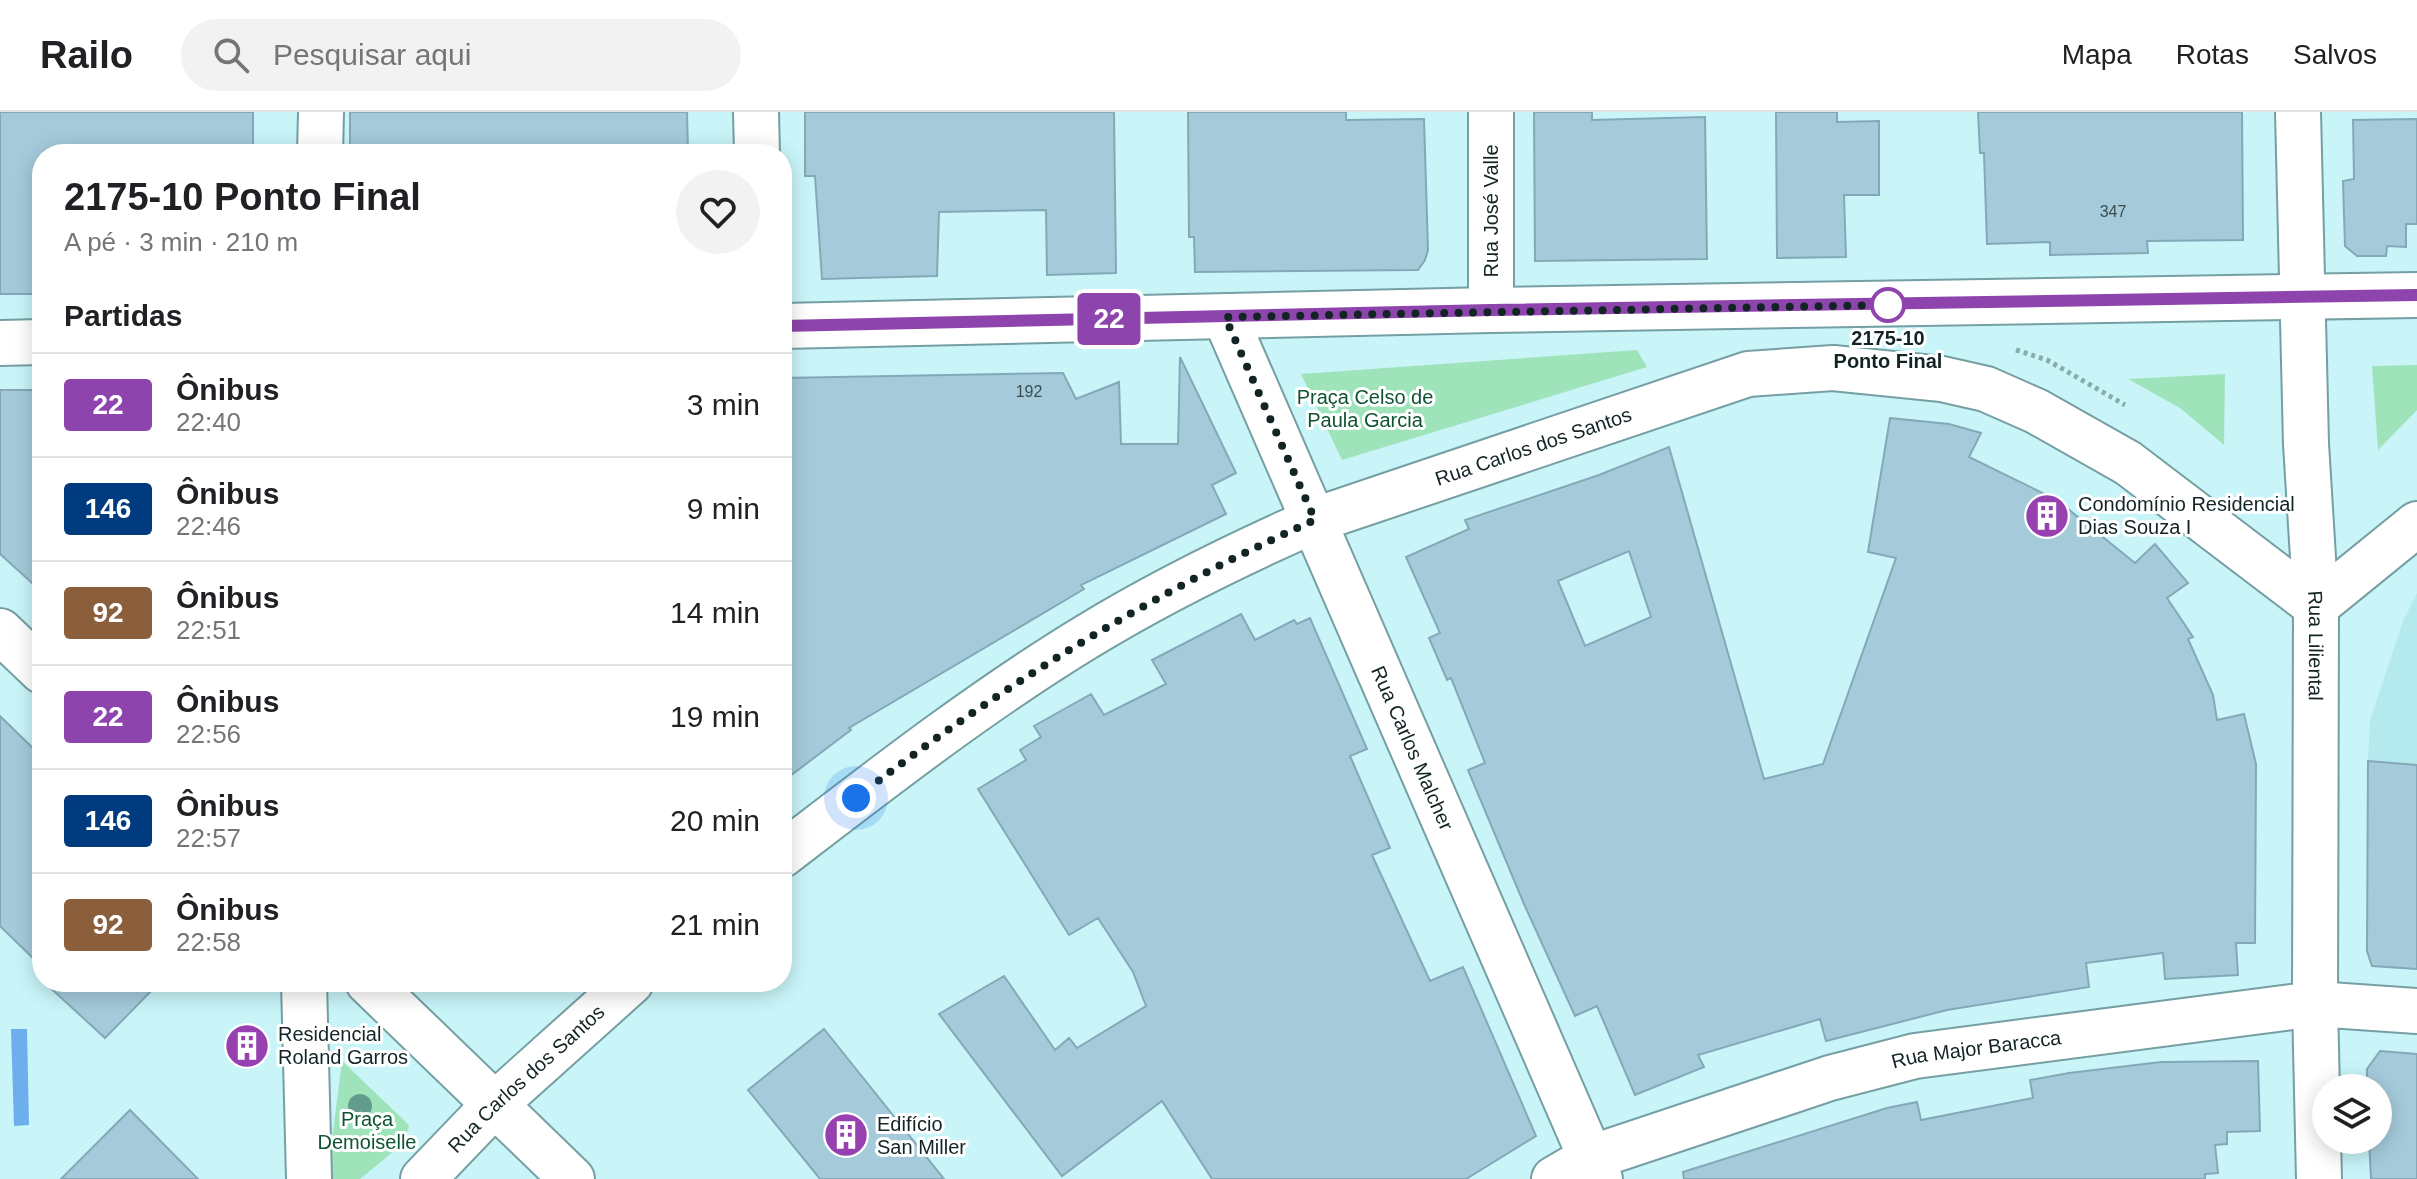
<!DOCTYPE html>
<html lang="pt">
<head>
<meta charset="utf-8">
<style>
  body { margin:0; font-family:Helvetica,sans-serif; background:#f2f2f2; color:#202124; height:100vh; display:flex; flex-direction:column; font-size:30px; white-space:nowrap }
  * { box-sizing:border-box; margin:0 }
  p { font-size:26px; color:#757577 }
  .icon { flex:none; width:44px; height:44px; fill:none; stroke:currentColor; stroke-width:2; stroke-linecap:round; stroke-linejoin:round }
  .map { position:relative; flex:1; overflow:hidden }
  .side { position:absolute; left:32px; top:32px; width:760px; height:848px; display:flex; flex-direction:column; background:#fff; border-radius:32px; box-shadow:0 4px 20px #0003 }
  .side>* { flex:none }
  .badge { padding:0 16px; border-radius:6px; font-size:28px; line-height:52px }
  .buttons { position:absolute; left:2312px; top:962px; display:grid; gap:16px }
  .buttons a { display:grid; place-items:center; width:80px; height:80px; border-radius:50%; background:#fff; box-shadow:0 4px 20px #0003; font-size:40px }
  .you { position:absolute; width:40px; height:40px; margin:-20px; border:6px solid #fff; border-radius:50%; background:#1a73e8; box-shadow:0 0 0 12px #1a73e833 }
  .map>.badge { position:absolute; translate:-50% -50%; box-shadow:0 0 0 4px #fff }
  h2 { padding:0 32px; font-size:30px; line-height:72px }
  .round { display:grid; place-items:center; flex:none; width:84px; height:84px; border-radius:42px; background:#f2f2f2 }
  .head { display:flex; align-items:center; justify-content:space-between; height:136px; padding:0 32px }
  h1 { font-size:38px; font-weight:700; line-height:60px }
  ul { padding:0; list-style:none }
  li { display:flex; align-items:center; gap:24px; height:104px; padding:0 32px; border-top:2px solid #e0e0e0 }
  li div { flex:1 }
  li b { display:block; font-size:30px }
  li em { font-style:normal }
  li .badge { min-width:88px; font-weight:700; text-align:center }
  header { display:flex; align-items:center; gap:48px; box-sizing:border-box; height:112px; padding:0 40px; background:#fff; border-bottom:2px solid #e0e0e0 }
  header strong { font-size:38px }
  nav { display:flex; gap:44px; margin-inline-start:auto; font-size:28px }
  .search { width:560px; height:72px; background:#f2f2f2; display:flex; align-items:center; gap:20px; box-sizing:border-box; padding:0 28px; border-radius:44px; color:#757577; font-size:30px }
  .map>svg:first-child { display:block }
  .built { fill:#b4e9ee }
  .green { fill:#9fe3bb }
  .water { fill:#6daeed }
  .building { fill:#a5cbdb; stroke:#84a8b8; stroke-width:2; fill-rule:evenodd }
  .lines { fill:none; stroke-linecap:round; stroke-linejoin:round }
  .minor-casing { stroke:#759fa3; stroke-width:48 }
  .path { stroke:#89abae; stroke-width:5; stroke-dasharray:4 4; stroke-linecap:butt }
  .minor { stroke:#fff; stroke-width:44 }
  .tree { fill:#629c8d }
  .line-casing { stroke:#fff; stroke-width:18 }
  .line { stroke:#8e44ad; stroke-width:12 }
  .walk { stroke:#132425; stroke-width:8; stroke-dasharray:0 14.4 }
  .stop-dot { fill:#fff; stroke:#8e44ad; stroke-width:4 }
  .labels { text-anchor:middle; stroke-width:6; stroke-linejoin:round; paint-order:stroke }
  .number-label { font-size:16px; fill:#384e52 }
  .street-label { font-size:20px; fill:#132425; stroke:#fff }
  .stop-label { font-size:20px; font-weight:bold; fill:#132425; stroke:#fff }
  .park-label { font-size:20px; fill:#0e5434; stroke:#fff }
  .poi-label { font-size:20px; fill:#132425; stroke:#fff; text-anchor:start }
</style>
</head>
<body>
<header>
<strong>Railo</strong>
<div class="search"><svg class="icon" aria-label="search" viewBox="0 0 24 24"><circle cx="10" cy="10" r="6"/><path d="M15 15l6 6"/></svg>Pesquisar aqui</div>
<nav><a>Mapa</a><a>Rotas</a><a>Salvos</a></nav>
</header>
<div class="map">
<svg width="2417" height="1067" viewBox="0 0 2417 1067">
  <rect width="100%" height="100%" fill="#c9f5f9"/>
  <path class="built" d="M2417 481V653L2368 649 2370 608 2403 509Z"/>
  <path class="green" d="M1637 238 1647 255 1342 348 1301 262Z
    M2417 253V298L2378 338 2372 254Z
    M2225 262 2224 333 2180 296 2128 267Z
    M342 949 409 1013 405 1030 360 1067H327Z"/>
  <path class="water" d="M11 917H27L29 1013 14 1014Z"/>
  <path class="building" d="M0 0H253V42H42V182H0Z
    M350 0H687L688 42H350Z
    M805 0H1114L1116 161 1047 163 1046 98 939 100 937 164 822 167 815 64H805Z
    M1188 0H1346V8L1424 7 1428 138 1425 148 1418 158 1195 160 1194 125H1189Z
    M1534 0H1592V8L1705 5 1707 147 1535 149Z
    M1776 0H1837V10L1879 9V83H1844L1846 145 1777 146Z
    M1978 0H2242L2243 128 2147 129 2148 141 2050 143V130L1987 132 1984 41H1980Z
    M2417 7V112H2406V135L2387 134 2386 144H2357L2345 134 2343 69 2354 67 2353 8Z
    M1180 245 1236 361 1212 373 1226 402 1081 473 1084 477 849 616 851 618 782 670V266L1063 261 1076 287 1119 270 1121 332H1178Z
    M0 278H42V480L0 442Z
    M1890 306 1949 312 1981 321 1969 345 2057 388 2135 451 2155 432 2188 471 2167 486 2193 525 2188 527 2213 583 2217 608 2244 602 2256 652 2255 831H2236L2238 863 2165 867 2163 841 2086 851 2089 875 1947 898 1826 929 1820 907 1698 943 1704 955 1635 983 1597 894 1575 904 1524 792 1468 658 1485 651 1451 566 1447 568 1429 526 1440 521 1406 445 1469 417 1465 408 1599 363 1669 335 1764 667 1823 652 1896 446 1868 440ZM1629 439 1651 505 1585 534 1558 469Z
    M1241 502 1255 528 1294 508 1297 512 1310 506 1367 637 1350 644 1390 736 1372 743 1430 869 1463 855 1536 1024 1466 1067H1212L1162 989 1062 1064 939 902 1004 864 1055 938 1069 926 1077 936 1146 894 1133 860 1098 806 1069 823 978 677 1026 648 1020 638 1041 625 1034 614 1091 582 1104 603 1166 572 1152 548Z
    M0 604 42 645V855L0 814Z
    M2368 649 2417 653V857L2372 854 2367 839Z
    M44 870H160L105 926Z
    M824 917 944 1067H820L748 978Z
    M2380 939 2417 942V1067H2371L2369 1028H2378V976H2367V957Z
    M2258 949 2260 1019 2227 1020V1032L2215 1033 2218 1061 2205 1062V1067H1684L1683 1060 1887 996 1917 990 1921 1008 2033 986 2030 968 2069 961 2161 950Z
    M130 998 198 1067H61Z"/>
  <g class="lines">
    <g class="minor-casing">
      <g id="minor">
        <path d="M756 0 757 42"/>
        <path id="s1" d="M2298 0 2306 332 2316 494 2315 892 2319 1067"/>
        <path d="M320 42 321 0"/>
        <path d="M1491 198V0"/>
        <path id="s2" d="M1225 205 1600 1067"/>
        <path d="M782 214 1491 198 2417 183"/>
        <path d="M0 231 42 230"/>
        <path d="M2316 494 2417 412"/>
        <path d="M0 519 42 559"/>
        <path id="s3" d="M782 743C881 667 981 589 1088 524 1160 480 1238 442 1315 408L1748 262 1833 256 1942 267 1986 277 2036 299 2128 351 2316 494"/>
        <path d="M304 870 309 1067"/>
        <path d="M368 870 572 1067"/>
        <path id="s4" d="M423 1067 494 993 631 870"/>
        <path id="s5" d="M1554 1067 1590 1046 1830 966 1915 944 2315 892 2417 899"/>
      </g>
    </g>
    <path class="path" d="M2016 238 2047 248 2125 293"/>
    <use href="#minor" class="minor"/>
  </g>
  <circle class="tree" cx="360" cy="994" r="12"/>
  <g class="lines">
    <g class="line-casing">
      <path id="line" d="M782 214 1491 198 2417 183"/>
    </g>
    <use href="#line" class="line"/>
    <path class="walk" d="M856 686C998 576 1151 481 1315 408L1225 205 1888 193"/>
  </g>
  <defs>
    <g id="building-disc" transform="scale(2.3)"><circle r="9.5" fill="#9641af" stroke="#fff"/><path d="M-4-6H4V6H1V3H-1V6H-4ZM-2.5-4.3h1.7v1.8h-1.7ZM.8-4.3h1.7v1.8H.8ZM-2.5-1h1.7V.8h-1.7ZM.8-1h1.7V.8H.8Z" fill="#fff"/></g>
  </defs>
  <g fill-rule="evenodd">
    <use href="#building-disc" x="2047" y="404"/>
    <use href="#building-disc" x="247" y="934"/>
    <use href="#building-disc" x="846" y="1023"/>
  </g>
  <circle class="stop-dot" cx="1888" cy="193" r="16"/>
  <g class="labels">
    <g class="number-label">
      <text x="2113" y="105">347</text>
      <text x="1029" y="285">192</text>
    </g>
    <g class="street-label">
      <text transform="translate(1491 99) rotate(-90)" y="7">Rua José Valle</text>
      <text dy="7" stroke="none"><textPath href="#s3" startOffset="862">Rua Carlos dos Santos</textPath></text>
      <text dy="7" stroke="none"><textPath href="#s1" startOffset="534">Rua Liliental</textPath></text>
      <text dy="7" stroke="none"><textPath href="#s2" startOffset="470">Rua Carlos Malcher</textPath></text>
      <text dy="7" stroke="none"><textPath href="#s5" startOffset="444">Rua Major Baracca</textPath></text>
      <text dy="7" stroke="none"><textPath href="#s4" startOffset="144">Rua Carlos dos Santos</textPath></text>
    </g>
    <g class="stop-label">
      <text x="1888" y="233">2175-10<tspan x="1888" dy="23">Ponto Final</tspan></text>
    </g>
    <g class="park-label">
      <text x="1365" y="292">Praça Celso de<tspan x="1365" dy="23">Paula Garcia</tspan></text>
      <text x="367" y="1014">Praça<tspan x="367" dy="23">Demoiselle</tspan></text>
    </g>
    <g class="poi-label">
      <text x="2078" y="399">Condomínio Residencial<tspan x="2078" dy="23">Dias Souza I</tspan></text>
      <text x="278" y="929">Residencial<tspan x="278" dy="23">Roland Garros</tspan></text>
      <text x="877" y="1019">Edifício<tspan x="877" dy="23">San Miller</tspan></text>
    </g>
  </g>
</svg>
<div class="buttons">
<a><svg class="icon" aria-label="layers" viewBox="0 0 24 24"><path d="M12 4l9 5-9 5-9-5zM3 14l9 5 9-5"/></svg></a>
</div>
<div class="you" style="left:856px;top:686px"></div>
<b class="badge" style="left:1109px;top:207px;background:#8e44ad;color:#fff">22</b>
<section class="side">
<div class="head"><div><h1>2175-10 Ponto Final</h1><p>A pé · 3 min · 210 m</p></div><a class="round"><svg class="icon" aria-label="heart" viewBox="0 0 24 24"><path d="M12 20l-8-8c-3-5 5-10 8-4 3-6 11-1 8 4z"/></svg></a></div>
<h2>Partidas</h2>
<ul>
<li><span class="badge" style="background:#8e44ad;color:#fff">22</span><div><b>Ônibus</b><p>22:40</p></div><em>3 min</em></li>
<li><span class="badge" style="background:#003b80;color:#fff">146</span><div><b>Ônibus</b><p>22:46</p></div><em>9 min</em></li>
<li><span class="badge" style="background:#8b5e3c;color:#fff">92</span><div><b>Ônibus</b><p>22:51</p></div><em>14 min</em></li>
<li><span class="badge" style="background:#8e44ad;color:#fff">22</span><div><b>Ônibus</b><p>22:56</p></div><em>19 min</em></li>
<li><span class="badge" style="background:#003b80;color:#fff">146</span><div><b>Ônibus</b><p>22:57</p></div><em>20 min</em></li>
<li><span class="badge" style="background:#8b5e3c;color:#fff">92</span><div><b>Ônibus</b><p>22:58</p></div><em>21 min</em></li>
</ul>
</section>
</div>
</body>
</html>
